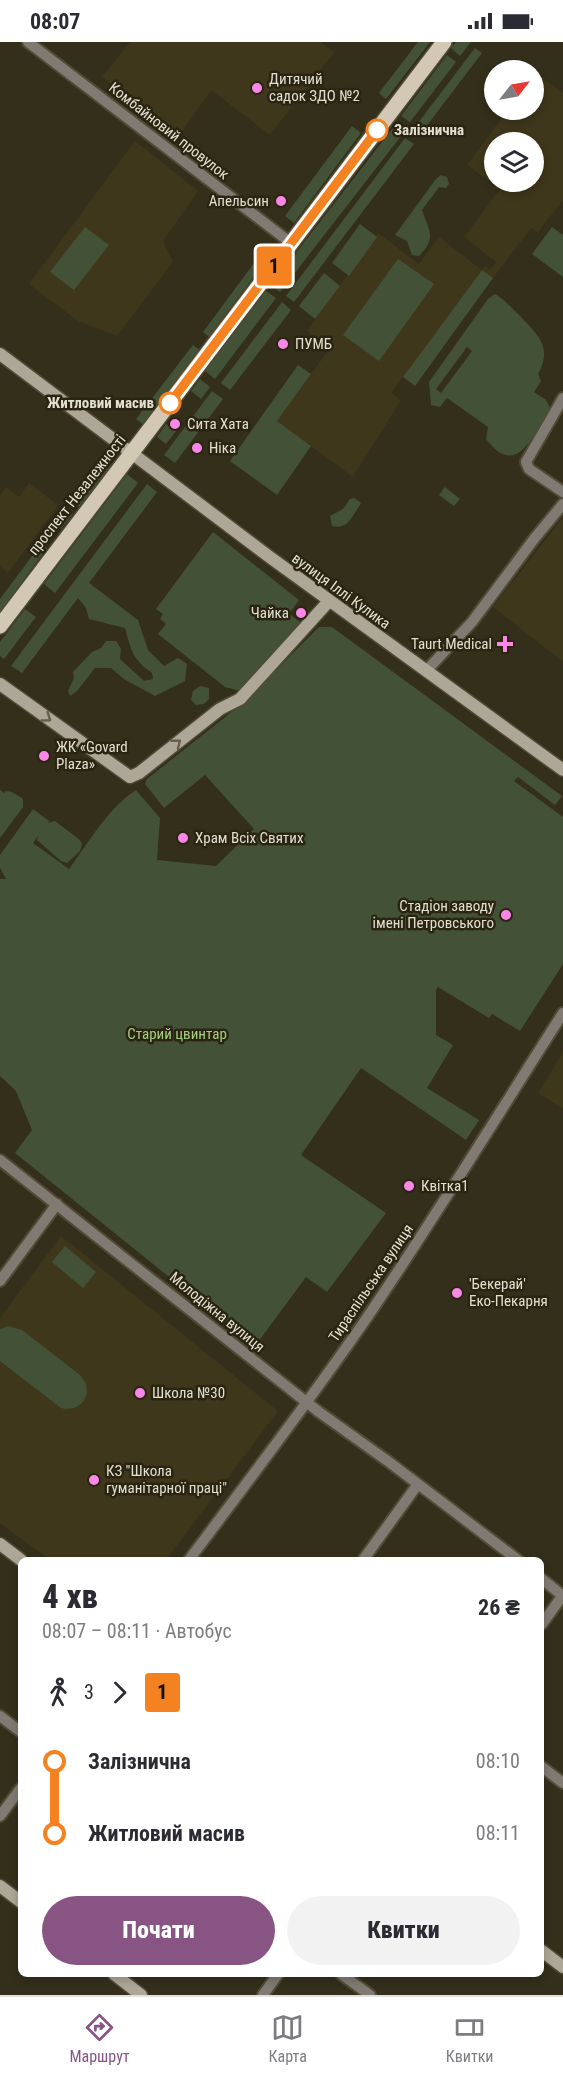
<!DOCTYPE html>
<html lang="uk">
<head>
<meta charset="utf-8">
<style>
  body { margin:0; font-family:"Roboto Condensed",sans-serif; background:#f2f2f3; color:#2b2b33; height:100vh; display:flex; flex-direction:column; font-size:22px; white-space:nowrap }
  * { box-sizing:border-box; margin:0 }
  p { font-size:20px; color:#7c7c81 }
  .icon { flex:none; width:33px; height:33px; fill:none; stroke:currentColor; stroke-width:2; stroke-linecap:round; stroke-linejoin:round }
  .map { position:relative; flex:1; overflow:hidden }
  .side { position:absolute; left:18px; top:1515px; width:526px; height:420px; display:flex; flex-direction:column; background:#fff; border-radius:9px; box-shadow:0 3px 9px #0003 }
  .side>* { flex:none }
  .badge { padding:0 12px; border-radius:4px; font-size:21px; line-height:39px }
  .needle { width:39px; rotate:59deg }
  .buttons { position:absolute; left:484px; top:18px; display:grid; gap:12px }
  .buttons a { display:grid; place-items:center; width:60px; height:60px; border-radius:50%; background:#fff; box-shadow:0 3px 9px #0003; font-size:30px }
  .map>.badge { position:absolute; translate:-50% -50%; box-shadow:0 0 0 3px #fff }
  .legs { display:flex; align-items:center; gap:9px; height:66px; padding:0 24px; font-size:20px }
  .legs p { margin-inline-start:auto }
  .headline { display:flex; align-items:center; justify-content:space-between; height:102px; padding:0 24px }
  h1 { font-size:33px; font-weight:800; line-height:45px }
  .cta { display:flex; gap:12px; margin-top:auto; padding:12px 24px }
  .cta a { flex:1; height:69px; border-radius:36px; background:#885484; color:#fff; font-size:24px; font-weight:800; line-height:69px; text-align:center }
  .cta a+a { background:#f2f2f3; color:#2b2b33 }
  ul { padding:0 24px; list-style:none }
  li { display:flex; align-items:center; gap:21px; height:72px; font-size:22px }
  li i { display:grid; place-items:center; width:9px; height:100%; margin:0 8px; background:currentColor }
  li i::after { content:''; width:15px; height:15px; margin:-8px; border:4px solid; border-radius:50%; background:#fff }
  li p { margin-inline-start:auto }
  li:first-child i { background:linear-gradient(#0000 50%,currentColor 0) }
  li:last-child i { background:linear-gradient(currentColor 50%,#0000 0) }
  .status { display:flex; justify-content:space-between; align-items:center; height:42px; padding:0 30px; background:#fff; direction:ltr }
  .status svg { height:16px; fill:currentColor }
  .tab-bar { display:flex; justify-content:space-around; align-items:center; height:84px; border-top:2px solid #e1e1e2; background:#fff; font-size:16px; color:#7c7c81 }
  .tab-bar a { display:grid; justify-items:center; gap:3px }
  .tab-bar .selected { color:#885484 }
  .map>svg:first-child { display:block }
  .built { fill:#3e371b; fill-rule:evenodd }
  .green { fill:#435236; fill-rule:evenodd }
  .lines { fill:none; stroke-linecap:round; stroke-linejoin:round }
  .street-casing { stroke:#504b37; stroke-width:14 }
  .secondary-casing { stroke:#504b37; stroke-width:15 }
  .primary-casing { stroke:#504b37; stroke-width:18 }
  .street { stroke:#807b72; stroke-width:10 }
  .secondary { stroke:#aea697; stroke-width:12 }
  .primary { stroke:#d2c8b4; stroke-width:15 }
  .oneway { stroke:#655f4d }
  .line-1-casing { stroke:#fff; stroke-width:14 }
  .line-1 { stroke:#f58220; stroke-width:9 }
  .poi-dot { fill:#fa87e7; stroke:#2a2511; stroke-width:2 }
  .stop-1-dot { fill:#fff; stroke:#f58220; stroke-width:3 }
  .labels { text-anchor:middle; stroke-width:5; stroke-linejoin:round; paint-order:stroke }
  .poi-label { font-size:15px; fill:#e2dfd2; stroke:#2a2511; text-anchor:start }
  .stop-label { font-size:15px; font-weight:bold; fill:#e2dfd2; stroke:#2a2511; text-anchor:start }
  .street-label { font-size:15px; fill:#e2dfd2; stroke:#2a2511 }
  .park-label { font-size:15px; fill:#a7cf84; stroke:#2a2511 }
</style>
</head>
<body>
<div class="status"><b>08:07</b><svg viewBox="0 0 49 12"><path d="M0 12V9h3v3zM5 12V6h3v6zM10 12V3h3v9zM15 12V0h3v12zM26 1h20v11H26zM47 4h2v5h-2z"/></svg></div>
<div class="map">
<svg width="563" height="1953" viewBox="0 0 563 1953">
  <rect width="100%" height="100%" fill="#342f1a"/>
  <path class="built" d="M130 0H321L334 10 270 93 211 48 179 94 102 35Z
    M535 30 563 51V158L538 190 531 186 493 236 482 228 391 351 401 358 353 435 277 379 330 306 307 289 378 191 419 222 439 195 482 228 485 224 490 228 496 220 464 195 500 147 467 123 508 68H534ZM495 100H534V140H495Z
    M135 99 198 149 163 199 173 220 117 294 78 279 29 242Z
    M29 441 58 463 8 531 0 524V453L6 445 19 455Z
    M563 475V618L562 619 493 565Z
    M563 1010V1067L538 1051Z
    M61 1194 278 1369 166 1518H50L0 1481V1276Z"/>
  <path class="green" d="M418 0H430L386 57 379 51Z
    M456 0H471L460 14 451 6Z
    M475 6 482 11 422 90 415 85Z
    M447 13 456 20 410 80 401 74Z
    M396 82 405 89 280 250 271 243Z
    M352 84 361 91 294 181 285 174Z
    M405 96 414 102 294 260 286 254Z
    M441 133 447 135 449 142 446 146 439 145 422 168C429 189 437 196 419 214L412 213 407 199 395 193 436 137Z
    M360 182 377 195 349 234 332 221Z
    M85 185 109 203 74 248 50 230Z
    M552 185 563 193V235L532 212Z
    M269 201 275 206 209 295 203 290Z
    M398 217 434 242 379 319 343 293Z
    M482 228 493 236 415 344 403 335Z
    M324 231 340 244 315 277 299 264Z
    M266 249 276 256 215 337 205 329Z
    M495 252C505 258 512 266 520 274 538 293 553 305 538 332L541 339 534 350 546 358 550 366C533 393 517 438 486 397L488 385 447 356 440 365 431 363 429 340 488 257ZM467 305 472 309 441 351 436 347Z
    M282 260 291 268 230 348 221 341Z
    M193 303 200 308 143 382 136 377Z
    M298 323 311 332 277 379 311 404 277 453 230 419Z
    M200 337 210 345 201 357 191 349Z
    M212 349 223 357 175 421 164 413Z
    M166 382 176 389 166 402 157 395Z
    M105 418 111 423 79 465 72 460Z
    M127 432 138 441 55 551 44 542Z
    M147 442 157 450 89 541 138 578 148 608 164 624 178 616 187 622 185 639 155 654 124 637 111 626H95L77 649 70 654 68 649 74 636 73 630 92 610 101 606 106 599H116L121 607 120 617 144 639 153 637 152 631C133 618 131 608 125 586L89 577 86 566 78 556 22 631 11 624Z
    M445 445 460 457 454 464 439 453Z
    M354 456 361 461 360 463C352 474 348 488 332 484L330 474 343 467 350 457Z
    M67 468 73 472 61 487 55 483Z
    M213 490 299 558 289 572 303 582 241 649 225 645 158 592 166 582 160 577 163 572 156 567Z
    M41 502 47 506 0 570V557Z
    M25 567 36 575 4 617 0 614V600Z
    M319 585H332L562 754 555 763 518 735 514 739 563 775V922L520 989 492 972 489 976 438 945 436 948V993L453 1003 427 1046 479 1078 466 1098 361 1026 301 1113 386 1171 327 1250 306 1235 255 1304 15 1111 32 1088 16 1049 0 1034V837H6L0 826V813L33 767 49 779 48 781 55 779 80 798 82 802 80 809 67 821 61 819 37 798 39 793 33 801 69 827C89 800 108 766 136 748L160 776 157 818 216 824 254 787 205 733 164 766 145 742 147 737 243 661Z
    M200 644 209 646V657L204 662 196 663 191 658 193 649Z
    M0 748 4 751 6 749 12 750 23 757V765L0 796Z
    M65 1204 96 1230 83 1246 52 1220Z
    M8 1284 22 1288 80 1333 86 1341 87 1351C83 1364 74 1369 61 1366L0 1319V1287Z"/>
  <g class="lines">
    <g class="street-casing">
      <path id="street" d="M28 0 291 201
        M563 356 526 420 529 427 563 450
        M426 629 472 580 534 497 563 462
        M0 1118 319 1370 389 1420 518 1518
        M0 1239 57 1162
        M189 1518C248 1439 308 1361 364 1280 433 1179 497 1074 563 971
        M363 1518 418 1442
        M542 1537 563 1554
        M542 1582 563 1553
        M0 1674 21 1690
        M542 1725 563 1741
        M0 1774 21 1746
        M341 1932 370 1953
        M263 1953 278 1932"/>
    </g>
    <g class="secondary-casing">
      <path id="secondary" d="M0 312 271 516 563 728
        M0 642 130 735 139 731 220 667 240 657 329 559
        M0 1502 21 1518
        M0 1844 21 1860
        M542 1909 563 1925
        M114 1932 141 1953"/>
    </g>
    <g class="primary-casing">
      <path id="primary" d="M0 584 444 0"/>
    </g>
    <use href="#street" class="street"/>
    <use href="#secondary" class="secondary"/>
    <use href="#primary" class="primary"/>
  </g>
  <defs><path id="oneway-chevron" d="M-2-3.5L2.5 0L-2 3.5" fill="none" stroke-width="1.6" stroke-linecap="round" stroke-linejoin="round" transform="scale(1.5)"/></defs>
  <g class="oneway">
    <use href="#oneway-chevron" transform="translate(47 676) rotate(36)"/>
    <use href="#oneway-chevron" transform="translate(177 701) rotate(-38)"/>
  </g>
  <g class="lines">
    <g class="line-1-casing">
      <path id="line-1" d="M170 361 377 88"/>
    </g>
    <use href="#line-1" class="line-1"/>
  </g>
  <g class="poi-dot">
    <circle cx="257" cy="46" r="6"/>
    <circle cx="281" cy="159" r="6"/>
    <circle cx="283" cy="302" r="6"/>
    <circle cx="175" cy="382" r="6"/>
    <circle cx="197" cy="406" r="6"/>
    <circle cx="301" cy="571" r="6"/>
    <path d="M502 593h6v6h6v6h-6v6h-6v-6h-6v-6h6z"/>
    <circle cx="44" cy="714" r="6"/>
    <circle cx="183" cy="796" r="6"/>
    <circle cx="506" cy="873" r="6"/>
    <circle cx="409" cy="1144" r="6"/>
    <circle cx="457" cy="1251" r="6"/>
    <circle cx="140" cy="1351" r="6"/>
    <circle cx="94" cy="1438" r="6"/>
  </g>
  <g class="stop-1-dot">
    <circle cx="377" cy="88" r="10"/>
    <circle cx="170" cy="361" r="10"/>
  </g>
  <g class="labels">
    <g class="poi-label">
      <text x="269" y="42">Дитячий<tspan x="269" dy="17">садок ЗДО №2</tspan></text>
      <text x="269" y="164" text-anchor="end">Апельсин</text>
      <text x="295" y="307">ПУМБ</text>
      <text x="187" y="387">Сита Хата</text>
      <text x="209" y="411">Ніка</text>
      <text x="289" y="576" text-anchor="end">Чайка</text>
      <text x="492" y="607" text-anchor="end">Taurt Medical</text>
      <text x="56" y="710">ЖК «Govard<tspan x="56" dy="17">Plaza»</tspan></text>
      <text x="195" y="801">Храм Всіх Святих</text>
      <text x="494" y="869" text-anchor="end">Стадіон заводу<tspan x="494" dy="17">імені Петровського</tspan></text>
      <text x="421" y="1149">Квітка1</text>
      <text x="469" y="1247">'Бекерай'<tspan x="469" dy="17">Еко-Пекарня</tspan></text>
      <text x="152" y="1356">Школа №30</text>
      <text x="106" y="1434">КЗ "Школа<tspan x="106" dy="17">гуманітарної праці"</tspan></text>
    </g>
    <g class="stop-label">
      <text x="394" y="93">Залізнична</text>
      <text x="154" y="366" text-anchor="end">Житловий масив</text>
    </g>
    <g class="street-label">
      <text transform="translate(169 89) rotate(38)" y="5">Комбайновий провулок</text>
      <text transform="translate(77 453) rotate(-52)" y="5">проспект Незалежності</text>
      <text transform="translate(341 549) rotate(36)" y="5">вулиця Іллі Кулика</text>
      <text transform="translate(371 1241) rotate(-56)" y="5">Тираспільська вулиця</text>
      <text transform="translate(217 1270) rotate(39)" y="5">Молодіжна вулиця</text>
    </g>
    <g class="park-label">
      <text x="177" y="997">Старий цвинтар</text>
    </g>
  </g>
</svg>
<div class="buttons">
<a><svg class="needle" viewBox="-14 -14 28 28"><path d="M0-13l5 13h-10z" fill="#e53935"/><path d="M0 13l5-13h-10z" fill="#7c7c81"/></svg></a>
<a><svg class="icon" aria-label="layers" viewBox="0 0 24 24"><path d="M12 4l9 5-9 5-9-5zM3 14l9 5 9-5"/></svg></a>
</div>
<b class="badge" style="left:274px;top:224px;background:#f58220;color:#111">1</b>
<section class="side">
<div class="headline"><div><h1>4 хв</h1><p>08:07 – 08:11 · Автобус</p></div><b>26 ₴</b></div>
<div class="legs"><svg class="icon" aria-label="walk" viewBox="0 0 24 24"><circle cx="13" cy="4" r="2"/><path d="M13 8l-2 6 4 7M11 14l-3 7M7 12l3-4h3l4 4"/></svg>3<svg class="icon" aria-label="forward" viewBox="0 0 24 24"><path d="M9 5l7 7-7 7"/></svg><b class="badge" style="background:#f58220;color:#111">1</b></div>
<ul>
<li><i style="color:#f58220"></i><b>Залізнична</b><p>08:10</p></li>
<li><i style="color:#f58220"></i><b>Житловий масив</b><p>08:11</p></li>
</ul>
<div class="cta"><a>Почати</a><a>Квитки</a></div>
</section>
</div>
<nav class="tab-bar">
<a class="selected"><svg class="icon" aria-label="directions" viewBox="0 0 24 24"><path d="M12 3l9 9-9 9-9-9zM9 14v-3h6M13 9l2 2-2 2"/></svg>Маршрут</a>
<a><svg class="icon" aria-label="map" viewBox="0 0 24 24"><path d="M3 6l6-2 6 2 6-2v14l-6 2-6-2-6 2zM9 4v14M15 6v14"/></svg>Карта</a>
<a><svg class="icon" aria-label="tickets" viewBox="0 0 24 24"><path d="M3 7h18v10H3zM15 7v10"/></svg>Квитки</a>
</nav>
</body>
</html>
